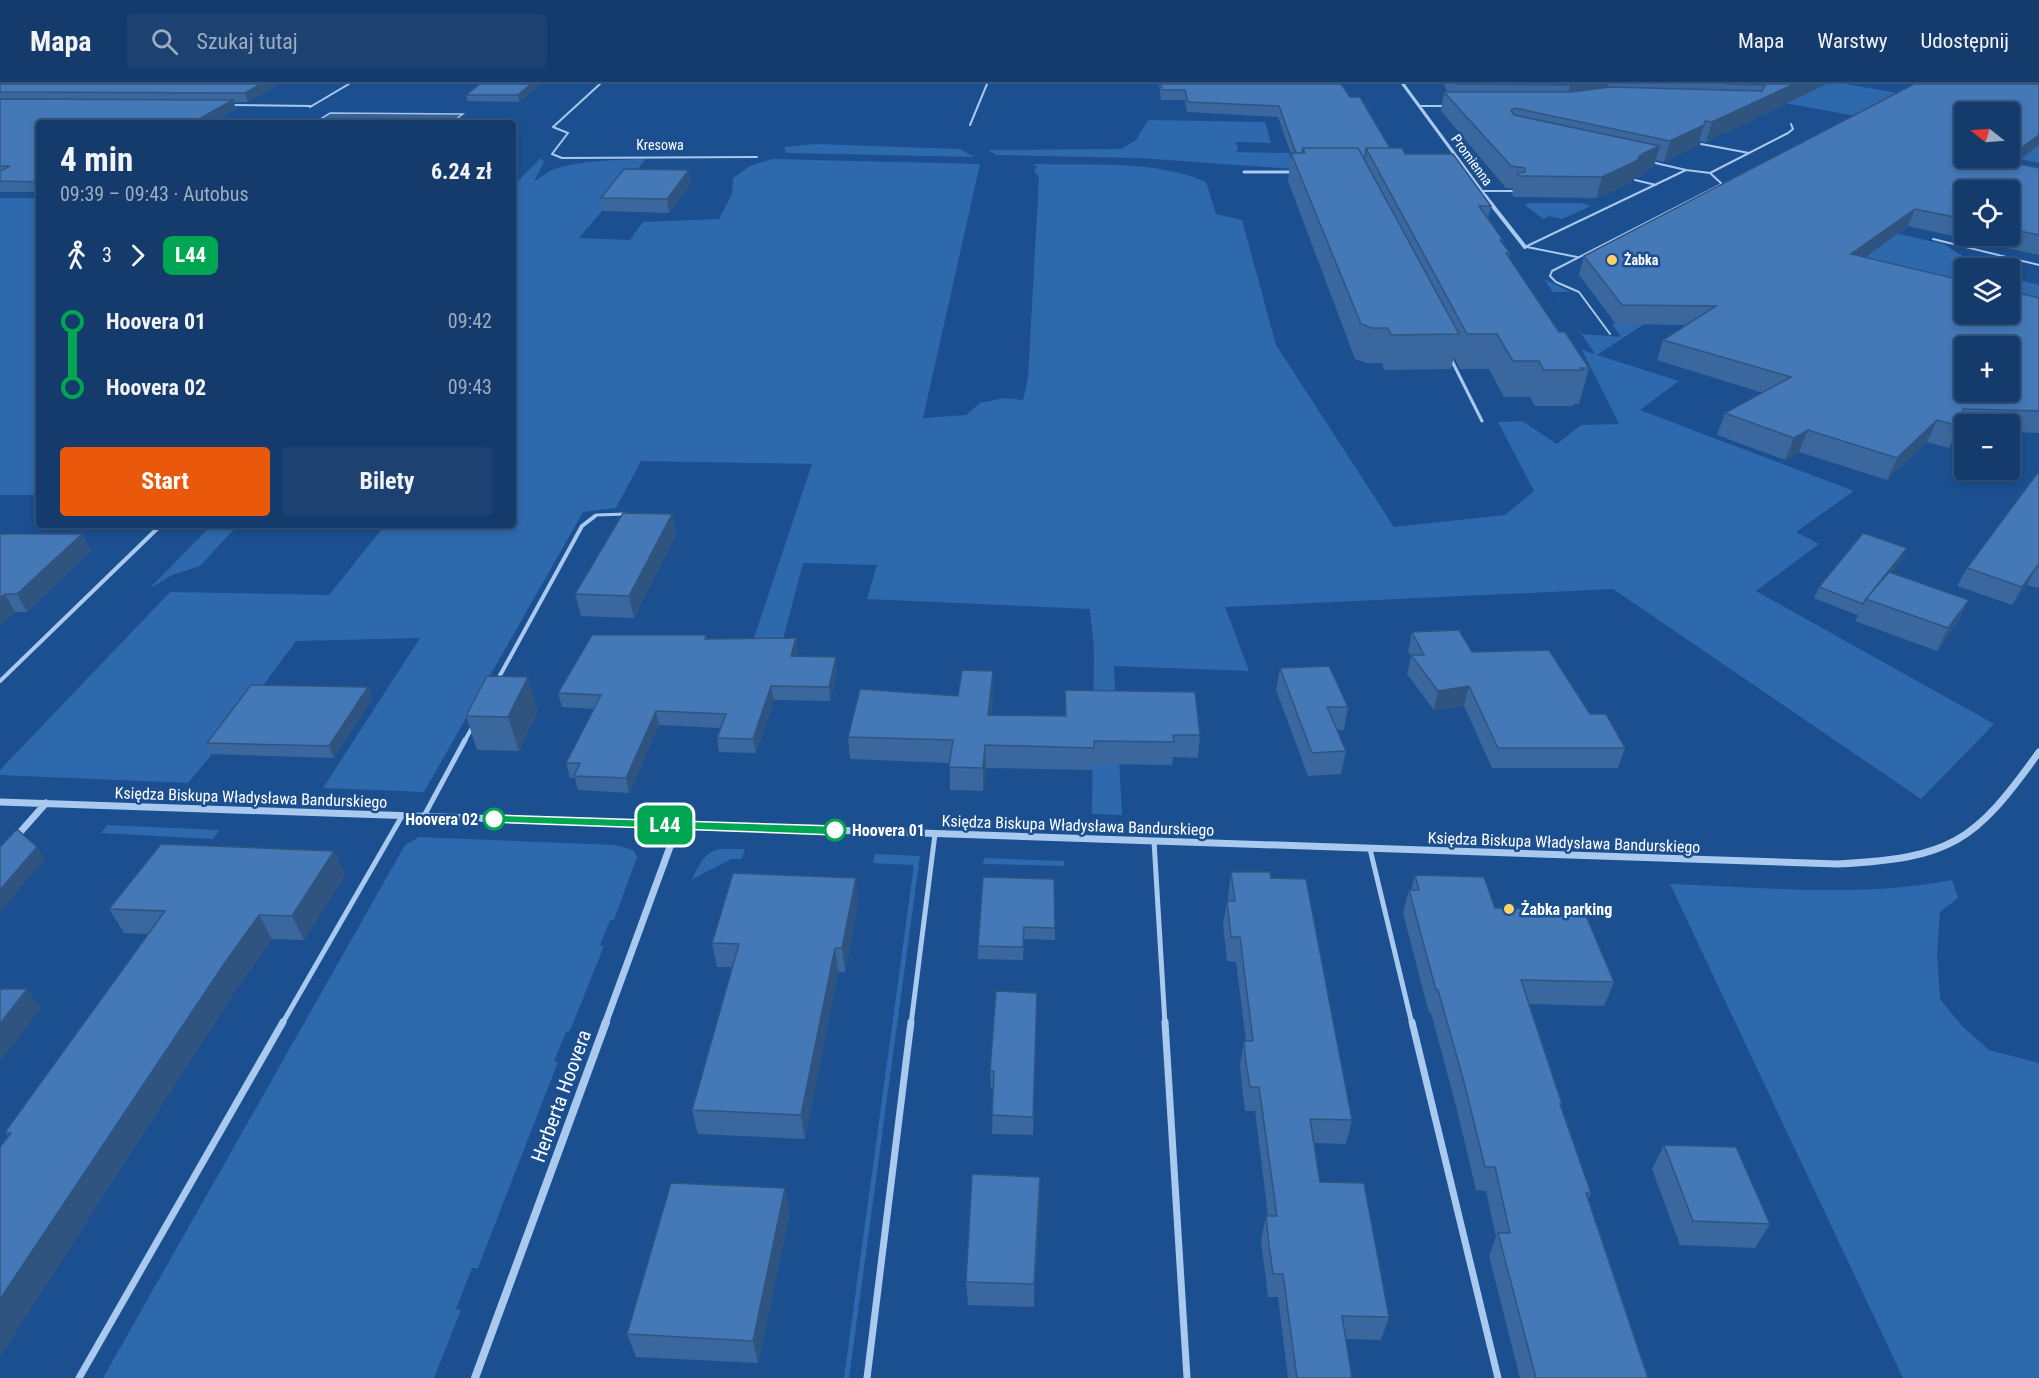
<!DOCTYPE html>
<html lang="pl">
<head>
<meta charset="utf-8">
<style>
  body { margin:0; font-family:"Roboto Condensed",sans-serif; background:#1d4271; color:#f1f3f6; height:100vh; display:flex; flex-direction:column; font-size:22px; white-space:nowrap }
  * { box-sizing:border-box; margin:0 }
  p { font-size:20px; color:#9dadc1 }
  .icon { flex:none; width:33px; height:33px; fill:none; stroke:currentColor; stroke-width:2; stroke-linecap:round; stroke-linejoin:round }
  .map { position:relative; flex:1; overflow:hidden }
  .side { position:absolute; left:36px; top:36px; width:480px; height:408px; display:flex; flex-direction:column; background:#143b6b; border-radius:6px; box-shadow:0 3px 9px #0003,0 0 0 2px #33557e }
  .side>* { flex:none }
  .badge { padding:0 12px; border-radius:9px; font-size:21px; line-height:39px }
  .needle { width:39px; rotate:287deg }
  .buttons { position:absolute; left:1954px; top:18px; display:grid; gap:12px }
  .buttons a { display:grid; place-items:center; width:66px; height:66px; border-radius:6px; background:#143b6b; box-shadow:0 3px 9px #0003,0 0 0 2px #33557e; font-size:30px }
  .map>.badge { position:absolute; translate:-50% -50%; box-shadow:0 0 0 3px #fff }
  .legs { display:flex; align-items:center; gap:9px; height:66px; padding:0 24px; font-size:20px }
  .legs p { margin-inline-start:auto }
  .overview { display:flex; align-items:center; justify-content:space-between; height:102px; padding:0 24px }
  h1 { font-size:33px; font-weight:700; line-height:45px }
  .action { display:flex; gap:12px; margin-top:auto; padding:12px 24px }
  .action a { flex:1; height:69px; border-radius:6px; background:#ea580c; color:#fff; font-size:24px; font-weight:700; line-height:69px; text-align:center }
  .action a+a { background:#1d4271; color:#f1f3f6 }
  ul { padding:0 24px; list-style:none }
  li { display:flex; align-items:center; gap:21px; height:66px; font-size:22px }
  li i { display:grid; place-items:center; width:9px; height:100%; margin:0 8px; background:currentColor }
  li i::after { content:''; width:15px; height:15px; margin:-8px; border:4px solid; border-radius:50%; background:#143b6b }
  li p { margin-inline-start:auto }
  li:first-child i { background:linear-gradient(#0000 50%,currentColor 0) }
  li:last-child i { background:linear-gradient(currentColor 50%,#0000 0) }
  header { display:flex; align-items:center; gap:36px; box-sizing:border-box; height:84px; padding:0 30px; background:#143b6b; border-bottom:2px solid #33557e }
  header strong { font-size:28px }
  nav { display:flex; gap:33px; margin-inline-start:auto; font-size:21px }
  .search { width:420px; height:54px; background:#1d4271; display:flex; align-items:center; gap:15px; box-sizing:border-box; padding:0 21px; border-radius:6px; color:#9dadc1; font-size:22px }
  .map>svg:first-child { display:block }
  .green { fill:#2e69ad }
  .water { fill:#3c6290; stroke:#9cc4f0; stroke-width:1.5 }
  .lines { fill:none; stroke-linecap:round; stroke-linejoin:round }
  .service-far4 { stroke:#a9c9ee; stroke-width:2 }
  .service-far3 { stroke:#a9c9ee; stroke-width:3 }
  .service-far2 { stroke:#a9c9ee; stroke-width:4 }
  .service-far1 { stroke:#a9c9ee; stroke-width:5 }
  .service { stroke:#a9c9ee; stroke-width:7 }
  .minor-far3 { stroke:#a9c9ee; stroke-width:3 }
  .minor-far2 { stroke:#a9c9ee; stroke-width:4 }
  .minor-far1 { stroke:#a9c9ee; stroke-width:7 }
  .minor { stroke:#a9c9ee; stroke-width:8 }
  .wall { fill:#3a679d; fill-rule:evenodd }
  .shaded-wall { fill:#305480 }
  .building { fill:#4478b7; stroke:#305480; stroke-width:1.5; fill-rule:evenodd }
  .line-1 { fill:#00a651; stroke:#fff; stroke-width:1.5 }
  .poi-dot { fill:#ffd166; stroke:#1b4f8f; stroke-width:2 }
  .stop-1-dot { fill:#fff; stroke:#00a651; stroke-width:3 }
  .labels { text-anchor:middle; stroke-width:5; stroke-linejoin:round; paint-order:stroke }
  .far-street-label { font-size:14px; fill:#fff; stroke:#1b4f8f }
  .far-poi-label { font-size:14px; font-weight:bold; fill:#fff; stroke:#1b4f8f; text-anchor:start }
  .street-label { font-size:16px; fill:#fff; stroke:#1b4f8f }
  .stop-label { font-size:16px; font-weight:bold; fill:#fff; stroke:#1b4f8f; text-anchor:end }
  .poi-label { font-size:16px; font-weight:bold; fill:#fff; stroke:#1b4f8f; text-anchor:start }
  .near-street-label { font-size:20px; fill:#fff; stroke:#1b4f8f }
</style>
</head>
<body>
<header>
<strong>Mapa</strong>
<div class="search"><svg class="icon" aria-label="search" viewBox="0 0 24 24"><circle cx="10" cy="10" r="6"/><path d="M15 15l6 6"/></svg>Szukaj tutaj</div>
<nav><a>Mapa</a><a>Warstwy</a><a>Udostępnij</a></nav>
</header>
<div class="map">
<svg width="2039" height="1294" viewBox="0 0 2039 1294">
  <rect width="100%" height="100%" fill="#1b4f8f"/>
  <path class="green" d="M1680 0H1845L2039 33V79L2010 73V28H1965L1938 47Z
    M1148 36 1265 38 1271 59 1235 58 1238 63 1236 68 1289 69 1293 85 1140 74 996 71 988 66 1121 65 1136 56Z
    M815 60 960 65 974 73 786 69 784 63Z
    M541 74 544 78 534 97C541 94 547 88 554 85 584 76 615 76 646 75L579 154 630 156 643 138 719 135 732 110 733 94 750 82 772 75 980 80 923 334 966 331 980 319 1004 314 1023 316 1028 294 1039 93 1034 87 1037 83 1033 80C1087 81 1158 76 1206 98L1216 130 1242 136 1276 261 1394 443 1505 431 1534 407 1498 338 1522 337 1557 360 1581 341 1619 340 1582 266 1595 270 1544 195 1570 208H1553L1582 250 1621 253 1612 240H1624L1667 225 1597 271 1679 297 1640 326 1854 407 1796 448 1819 460 1756 507 1994 640 1921 715 1613 505 1225 523 1249 587 1114 582 1122 731 1092 730 1094 565 1090 525 867 515 877 481 803 479 779 571 748 572 812 380 641 377 616 424 583 428 424 708 323 704 420 554 296 557 212 670 188 699 0 691V686L170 508 329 511 385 441H513V102Z
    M0 114H39V411H0Z
    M1529 119H1581L1591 122 1562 135 1549 132 1543 135 1525 121Z
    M1810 130 1943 160 1966 174 2010 178 2002 184H1965V204L1768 158Z
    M2010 194 2039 201V216L2010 205Z
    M212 441H238L200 482 172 491 149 505Z
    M107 741 219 746 213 755 101 749Z
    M419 753 615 761 633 766 637 773 614 836H610L600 861 604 862 570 947 566 948 554 977 558 978 478 1184H472L456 1225 461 1226 434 1294H103L405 761Z
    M721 765H745L742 775H731L691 796C701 781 701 769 721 765Z
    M875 770 920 772 849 1294H844L914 781 873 779Z
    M984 774 1064 777V782L983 780Z
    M1952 796 1958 814 1940 828 1937 870 1940 915 1961 941 1989 966 2039 979V1294H1903L1670 800C1763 803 1860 814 1952 796Z"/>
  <path class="water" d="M330 29 463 30 451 39H314Z"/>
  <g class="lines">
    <path class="service-far4" d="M231 21 312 22
      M1419 22H1446
      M310 23 349 0
      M970 41 987 0
      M553 43 568 49 552 70 562 74 757 73
      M553 43 600 0
      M1701 60 1749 69
      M1651 78 1686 86
      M1635 96 1656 101
      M1481 107H1517
      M1933 155 2039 181
      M1525 163 1686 86 1710 89 1788 49 1793 45 1791 40
      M1527 163 1577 173
      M1610 250 1579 208 1556 198 1550 192 1552 187 1722 100 1710 89"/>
    <path class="service-far3" d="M1451 275 1482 337
      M593 434 596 431 626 430"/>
    <path class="service-far2" d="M498 595 582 442 595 432
      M0 597 161 441
      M464 658 473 642"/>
    <path class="service-far1" d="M424 732 465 656
      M1154 757 1165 940
      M1370 765 1412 940
      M282 940 402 732
      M911 940 935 750"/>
    <path class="service" d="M1165 938 1187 1294
      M1412 938 1498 1294
      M79 1294 283 938
      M867 1294 911 938"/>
    <path class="minor-far3" d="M1403 0 1486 113
      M1244 88H1296"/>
    <path class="minor-far2" d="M1485 112 1525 163"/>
    <path class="minor-far1" d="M0 718 1838 780C1951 774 1974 759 2039 668
      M15 754 46 719
      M605 940 678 741"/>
    <path class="minor" d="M475 1294 606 938"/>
  </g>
  <path class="wall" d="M0 0H279L248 18H234L236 25 211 39H39V108H0Z
    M480 0H540L519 18 468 17 466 11Z
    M1159 0H1341L1390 64 1405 70 1491 122 1488 134 1503 156V159L1510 169 1509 173 1559 248 1589 284 1579 320H1574L1573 322H1535L1530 313H1504L1489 285H1460L1454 273 1451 285 1384 286 1382 279H1366L1355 275 1288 97 1291 70 1278 33 1187 28 1185 16H1161Z
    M1444 0H1827L1706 58 1699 57 1698 61 1664 78 1656 76 1654 82 1645 87 1643 92 1634 93 1632 98 1596 114 1514 113 1512 110 1513 104H1506L1441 27 1444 8H1447Z
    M2015 80 2039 84V171L1908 142 1865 174 2039 214V349L2010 348V340H1965V347H1958L1949 364 1927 358 1887 396 1799 368 1785 376 1717 351 1725 329 1763 309 1657 276 1663 256 1686 241 1616 240 1579 191 1584 172ZM1965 106H2010V152H1965Z
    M691 99 669 129 603 127 601 114Z
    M2039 387V502L2038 504 2027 501 2012 521 1957 502 1967 484Z
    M672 430 676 451 634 534 581 532 575 510Z
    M0 450H82L91 467 27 528H15L0 541Z
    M1907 464 1902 475 1891 489 1969 516 1958 538 1937 567 1855 537 1859 529 1857 531 1814 514 1819 503Z
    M1412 548 1472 568 1590 630 1625 664 1618 684H1492L1464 622 1434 626 1407 590 1411 573 1408 567Z
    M706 551 707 555 796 554 798 568 797 572 837 587 830 617 774 616 756 669 719 668 717 654 720 644 659 641 629 709 578 706 575 694H570L566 679 594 625 562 623 558 609Z
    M1280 584 1348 623 1344 646H1337L1346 667 1341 690 1308 692 1276 606Z
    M993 587V609L991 631 1065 632V606L1200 651 1198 674 1173 673 1172 681 1093 680V686L986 684 983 707 950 706V679L850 675 848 653 958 612Z
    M368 603 372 615 334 674 212 670 207 659Z
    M538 626 519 667 477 666 466 632Z
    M334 767 345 791 304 856 272 855 237 904 0 1272V1063L8 1052 5 1048 148 850 124 849 109 825Z
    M1231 788 1271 794 1352 1036 1346 1060 1314 1059 1320 1098 1389 1233 1381 1256 1346 1255 1352 1294H1288L1278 1213H1268L1261 1156 1266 1132H1268L1255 1027H1245L1242 1003 1240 981 1244 957H1246L1236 878 1227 877 1223 841 1227 817H1228V812Z
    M1415 791 1495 824 1614 898 1604 922 1529 920 1562 1020 1561 1023 1591 1109 1588 1115 1648 1294H1520L1489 1172 1496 1153 1486 1107 1476 1106 1456 1022 1431 929H1429L1403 829 1409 806H1411Z
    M1054 795 1055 856 1024 855 1023 876 978 875V862Z
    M858 818 845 888H838L805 1055 698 1050 692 1026 732 883H717L712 859Z
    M1037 909 1033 1051 992 1050 993 1005H991L990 987Z
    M1664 1061 1770 1140 1755 1164 1680 1161 1652 1085Z
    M1040 1093V1116L1034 1223 968 1221 966 1198Z
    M790 1128 758 1279 636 1273 627 1250Z"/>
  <path class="shaded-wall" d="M261 0H279L248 18 245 9Z
    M531 0H540L519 18 518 11Z
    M1579 0H1609L1605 15 1566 20 1570 1Z
    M1794 0H1827L1706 58 1712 38Z
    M233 16 236 25 211 39H192Z
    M1704 41 1698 61 1664 78 1670 57Z
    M2039 51V61L1996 94 2003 77 2008 74H2010V72Z
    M1660 62 1654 82 1645 87 1643 92 1634 93 1632 98 1596 114 1602 93 1642 70Z
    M689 86 691 99 669 129 667 115Z
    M1915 125 1908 142 1844 189 1851 170Z
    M1937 336 1927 358 1887 396 1897 374Z
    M1808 346 1799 368 1785 376 1794 354Z
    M672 430 676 451 634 534 629 512Z
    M82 450 91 467 27 528 17 510Z
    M1907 464 1902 475 1869 516 1867 515Z
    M2037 482 2027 501 2012 521 2022 503Z
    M5 510 15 528 0 541V514Z
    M1969 516 1958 538 1937 567 1948 544Z
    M796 554 798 568 793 587 791 572Z
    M836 573 837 587 830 617 829 603Z
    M993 587V609L989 653 988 631Z
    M528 593 538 626 519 667 508 633Z
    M771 602 774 616 756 669 753 655Z
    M1469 602 1464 622 1434 626 1438 607Z
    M368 603 372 615 334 674 329 662Z
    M656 627 659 641 629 709 626 694Z
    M985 661 986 684 983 707V684Z
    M37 763 45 775 0 828V806Z
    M334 767 345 791 304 856 292 832Z
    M856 794 858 818 845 888 842 864Z
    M259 831 272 855 237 904 0 1272V1215L224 880Z
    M835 864 838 888 805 1055 801 1031Z
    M27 905 41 924 0 978V940Z
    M1040 1093V1116L1034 1223V1200Z
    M785 1104 790 1128 758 1279 753 1257Z"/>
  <path class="building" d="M0 0H261L245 9 0 8Z
    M480 0H531L518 11H466Z
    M1161 0H1341L1350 13H1360L1390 64H1366L1365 73H1363L1358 64H1303L1302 69H1296L1279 22 1188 18 1185 6H1162Z
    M1456 0H1579L1570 1Z
    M1725 0H1794L1712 38 1705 37 1704 41 1670 57 1515 24 1511 26 1514 31 1660 62 1642 70 1649 71 1639 72 1638 76 1602 93 1519 92 1517 89 1525 88V84L1511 82 1444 8H1571L1610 3 1762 7 1765 1Z
    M1914 0H2039V51L2010 72V28H1965V74H2008L2003 77 2039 84V151L2010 145V106H1965V135L1915 125 1851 170 1965 197V230H2010V207L2039 214V327L1963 325 1960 342 1937 336 1897 374 1808 346 1794 354 1725 329 1791 293 1663 256 1716 222 1622 221 1584 172ZM1965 262H2010V308H1965Z
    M0 15 233 16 192 39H39V98L0 97V87L10 82H0Z
    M1303 64H1358L1459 250 1391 251 1388 244H1372L1361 240 1291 69H1305Z
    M1366 64H1402L1405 70H1453L1491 122H1479L1503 156H1500L1510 169H1506L1559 248H1565L1589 284H1581L1583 286H1544L1539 277H1513L1497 250H1467Z
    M624 85 689 86 667 115 601 114Z
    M2039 387V483L2037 482 2022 503 1967 484Z
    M623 429 672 430 629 512 575 510Z
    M1863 449 1907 464 1866 515 1863 520 1819 503Z
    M0 450H82L17 510H5L0 514Z
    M1889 488 1969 516 1948 544 1866 515Z
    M1459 546 1472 568 1549 566 1590 630H1606L1625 664H1498L1469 602 1438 607 1411 571H1424L1412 548Z
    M592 551H706L705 555 796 554 791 572 836 573 829 603 771 602 753 655 717 654 726 630 656 627 626 694 574 692 580 679H566L601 611 558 609Z
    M1329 582 1348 623H1327L1346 667 1312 669 1280 584Z
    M962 586 993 587 988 631 1066 632 1065 606 1195 608 1200 651H1173L1174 658 1094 657V664L985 661 983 684 949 683 953 656 848 653 860 605 958 612Z
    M487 592 528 593 508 633 466 632Z
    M251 601 368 603 329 662 207 659Z
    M17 745 37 763 0 806V763Z
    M161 760 334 767 292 832 259 831 224 880 0 1215V1063L11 1049 5 1048 165 827 109 825Z
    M1231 788H1270L1271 794 1306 795 1352 1036 1310 1035 1320 1098 1364 1099 1389 1233 1342 1232 1352 1294H1297L1283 1190H1273L1269 1161 1266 1132H1277L1259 1003H1250L1246 979 1244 957H1253L1240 853H1231L1227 817H1235Z
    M733 789 856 794 842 864H835L801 1031 692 1026 739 860 712 859Z
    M1415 791 1484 793 1495 824 1584 827 1614 898 1521 896 1562 1020H1560L1591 1109H1586L1648 1294H1536L1498 1149H1510L1495 1083H1485L1464 998 1438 906H1436L1409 806H1419Z
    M983 793 1054 795 1055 844 1024 843 1023 863 978 862Z
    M0 905H27L0 940Z
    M996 907 1037 909 1033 1033 992 1031 994 987H990Z
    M1664 1061 1736 1063 1770 1140 1693 1137Z
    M972 1090 1040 1093 1034 1200 966 1198Z
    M671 1099 785 1104 753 1257 627 1250Z"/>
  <path class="line-1" d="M494 731 835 742 842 746 835 751 490 738V732Z"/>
  <g class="poi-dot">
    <circle cx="1612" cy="176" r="6"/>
    <circle cx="1509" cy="825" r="6"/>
  </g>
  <g class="stop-1-dot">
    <circle cx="494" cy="735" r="10"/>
    <circle cx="835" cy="746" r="10"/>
  </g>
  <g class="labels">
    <g class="far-street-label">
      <text x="660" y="66">Kresowa</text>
      <text transform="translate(1472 76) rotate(54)" y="5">Promienna</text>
    </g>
    <g class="far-poi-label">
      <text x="1624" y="181">Żabka</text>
    </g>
    <g class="street-label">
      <text transform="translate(251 713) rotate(2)" y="6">Księdza Biskupa Władysława Bandurskiego</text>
      <text transform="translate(1078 741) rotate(2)" y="6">Księdza Biskupa Władysława Bandurskiego</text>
      <text transform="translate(1564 758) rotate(2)" y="6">Księdza Biskupa Władysława Bandurskiego</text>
    </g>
    <g class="stop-label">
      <text x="478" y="741">Hoovera 02</text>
      <text x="852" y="752" text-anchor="start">Hoovera 01</text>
    </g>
    <g class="poi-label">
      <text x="1521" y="831">Żabka parking</text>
    </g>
    <g class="near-street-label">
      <text transform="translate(561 1012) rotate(-70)" y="7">Herberta Hoovera</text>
    </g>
  </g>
</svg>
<div class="buttons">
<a><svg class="needle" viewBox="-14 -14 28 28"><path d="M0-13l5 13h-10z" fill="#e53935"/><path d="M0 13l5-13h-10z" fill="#9dadc1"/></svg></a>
<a><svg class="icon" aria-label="locate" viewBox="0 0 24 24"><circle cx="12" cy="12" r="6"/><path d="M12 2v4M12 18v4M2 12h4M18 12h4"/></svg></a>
<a><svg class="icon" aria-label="layers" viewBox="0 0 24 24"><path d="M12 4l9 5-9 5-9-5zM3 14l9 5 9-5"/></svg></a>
<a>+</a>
<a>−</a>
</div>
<b class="badge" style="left:665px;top:741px;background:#00a651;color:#fff">L44</b>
<section class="side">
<div class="overview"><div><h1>4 min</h1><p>09:39 – 09:43 · Autobus</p></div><b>6.24 zł</b></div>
<div class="legs"><svg class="icon" aria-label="walk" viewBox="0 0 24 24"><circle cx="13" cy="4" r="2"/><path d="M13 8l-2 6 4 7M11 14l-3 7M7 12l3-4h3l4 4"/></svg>3<svg class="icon" aria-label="forward" viewBox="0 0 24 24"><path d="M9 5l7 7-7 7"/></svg><b class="badge" style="background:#00a651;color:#fff">L44</b></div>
<ul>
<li><i style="color:#00a651"></i><b>Hoovera 01</b><p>09:42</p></li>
<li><i style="color:#00a651"></i><b>Hoovera 02</b><p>09:43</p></li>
</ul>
<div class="action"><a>Start</a><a>Bilety</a></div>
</section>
</div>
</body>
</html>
